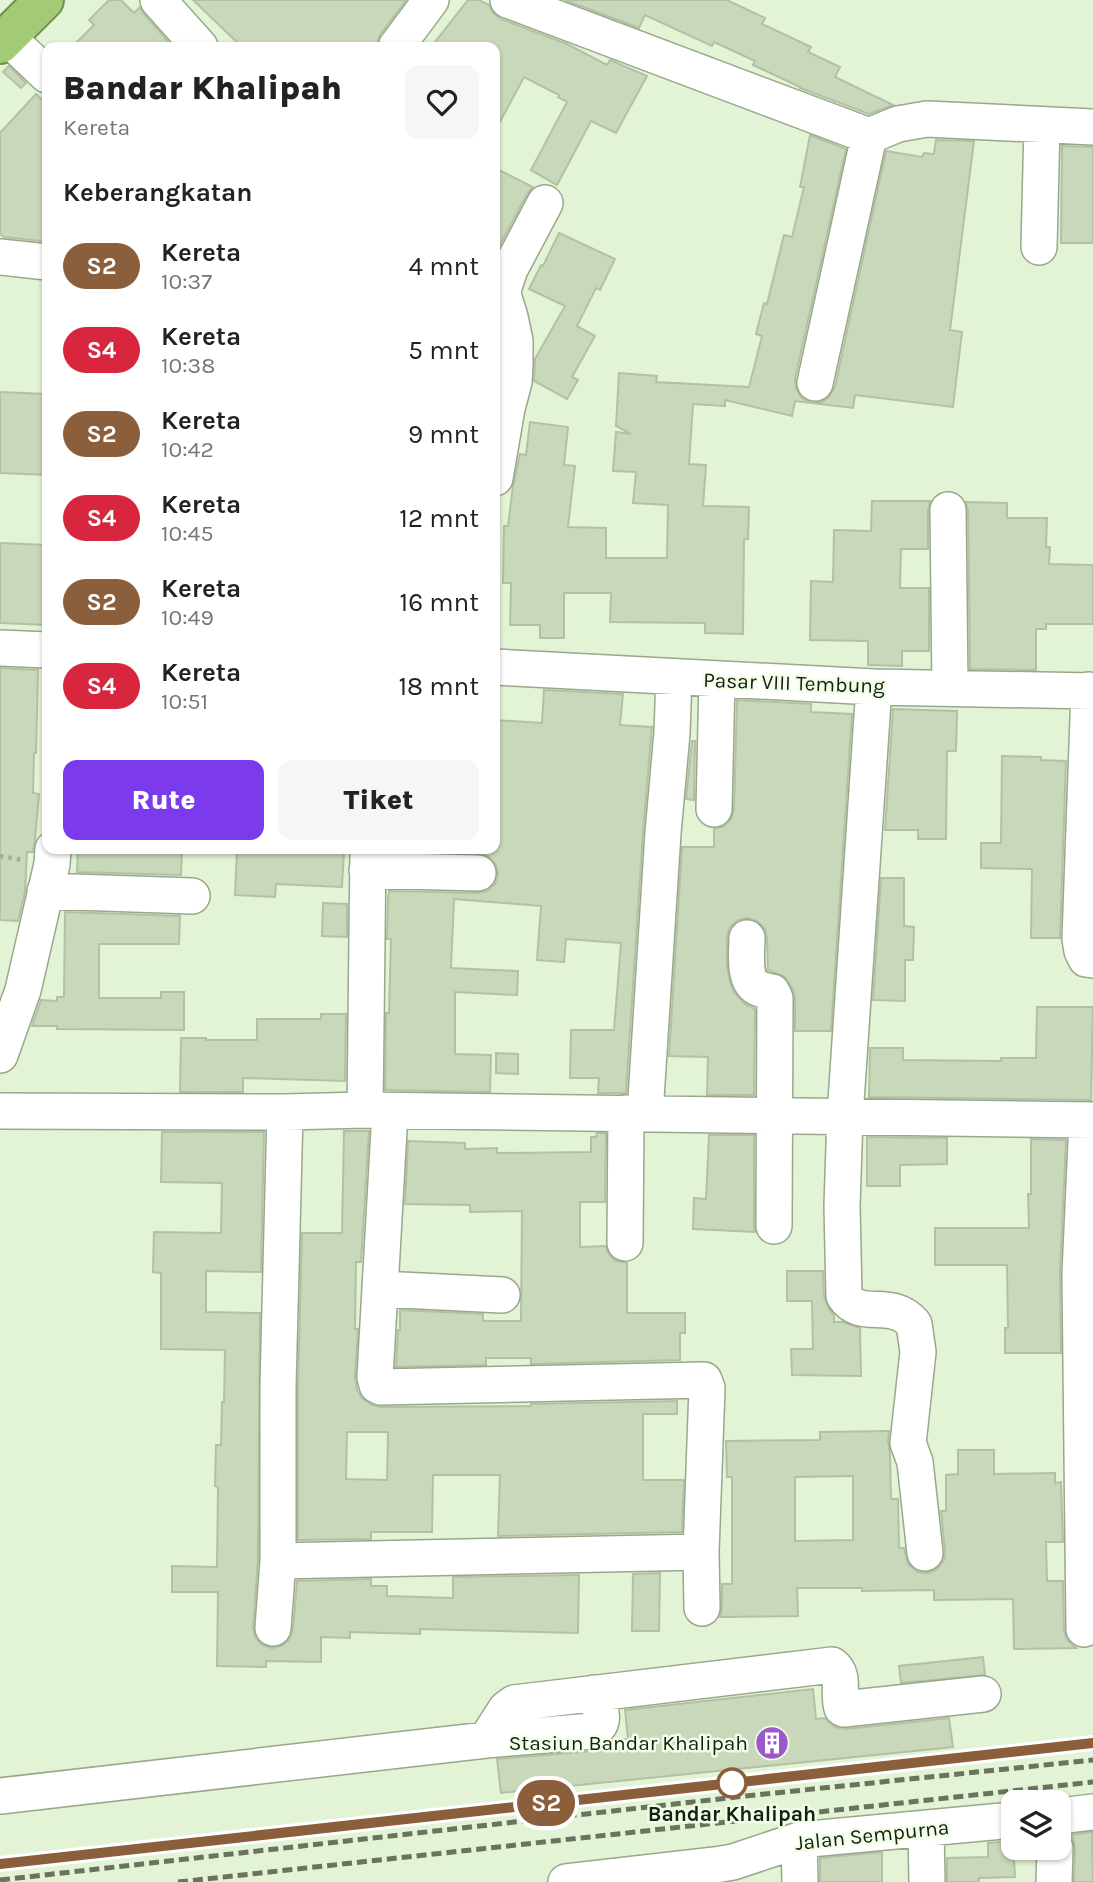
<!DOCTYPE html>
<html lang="id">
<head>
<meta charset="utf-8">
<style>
  body { margin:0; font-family:Karla,sans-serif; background:#f6f6f6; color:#222; height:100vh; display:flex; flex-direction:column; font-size:26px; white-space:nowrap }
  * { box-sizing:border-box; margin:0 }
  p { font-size:23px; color:#767676 }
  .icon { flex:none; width:38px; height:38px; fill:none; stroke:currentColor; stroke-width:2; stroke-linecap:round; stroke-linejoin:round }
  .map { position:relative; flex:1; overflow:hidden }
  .side { position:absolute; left:42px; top:42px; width:458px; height:812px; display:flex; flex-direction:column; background:#fff; border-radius:14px; box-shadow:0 2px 5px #0004 }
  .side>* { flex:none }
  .badge { padding:0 14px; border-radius:23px; font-size:24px; line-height:46px }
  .tools { position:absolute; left:1001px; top:1790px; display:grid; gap:14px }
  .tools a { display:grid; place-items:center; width:70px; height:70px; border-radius:14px; background:#fff; box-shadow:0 2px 5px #0004; font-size:35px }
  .map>.badge { position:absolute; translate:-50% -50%; box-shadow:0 0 0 4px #fff }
  h2 { padding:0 21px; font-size:26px; line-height:63px }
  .round { display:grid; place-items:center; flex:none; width:74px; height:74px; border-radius:14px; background:#f6f6f6 }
  .headline { display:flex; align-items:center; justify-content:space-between; height:119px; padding:0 21px }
  h1 { font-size:33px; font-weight:800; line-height:52px }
  .cta { display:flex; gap:14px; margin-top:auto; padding:14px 21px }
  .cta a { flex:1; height:80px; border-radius:14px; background:#7c3aed; color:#fff; font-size:28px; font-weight:800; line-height:80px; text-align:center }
  .cta a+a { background:#f6f6f6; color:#222 }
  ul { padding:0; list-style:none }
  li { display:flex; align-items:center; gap:21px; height:84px; padding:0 21px }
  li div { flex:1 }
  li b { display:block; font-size:26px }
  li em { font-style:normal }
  li .badge { min-width:77px; font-weight:700; text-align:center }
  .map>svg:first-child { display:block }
  .building { fill:#c9d8bb; stroke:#b2c1a4; stroke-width:2; fill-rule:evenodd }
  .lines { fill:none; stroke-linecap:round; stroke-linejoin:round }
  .minor-casing { stroke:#99a78b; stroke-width:38 }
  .highway-casing { stroke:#728e53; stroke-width:42 }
  .path { stroke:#a2af97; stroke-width:4.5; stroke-dasharray:3.5 5; stroke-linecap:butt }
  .minor { stroke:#fff; stroke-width:35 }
  .highway { stroke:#a3ca76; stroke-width:38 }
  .rail { stroke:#697360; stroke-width:5; stroke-dasharray:10 5; stroke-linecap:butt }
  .line-casing { stroke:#fff; stroke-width:16 }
  .line { stroke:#8b5e3c; stroke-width:10 }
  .stop-dot { fill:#fff; stroke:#8b5e3c; stroke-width:3.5 }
  .labels { text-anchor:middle; stroke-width:5; stroke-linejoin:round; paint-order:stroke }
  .street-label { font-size:21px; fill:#181e13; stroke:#f2ffe7 }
  .poi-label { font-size:21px; fill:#181e13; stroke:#f2ffe7; text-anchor:end }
  .stop-label { font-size:21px; font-weight:bold; fill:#181e13; stroke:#f2ffe7 }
</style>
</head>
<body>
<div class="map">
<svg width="1093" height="1882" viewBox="0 0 1093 1882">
  <rect width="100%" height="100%" fill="#e3f3d5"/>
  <path class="building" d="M109 0H121L134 13 140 7 143 13 173 47H72L94 25 89 20Z
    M193 0H406L380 35 376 47H242Z
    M468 0H479L489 5 493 13 501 19 567 44 607 65 610 60 647 76 616 133 591 121 557 185 531 170 567 102 558 97 559 95 524 77 495 131V47H431Z
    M565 0H727L765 18 762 24 811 47 808 52 840 67 835 77 893 105 869 114 800 88V87L753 65 755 61 714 42 712 46 645 15 639 28Z
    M9 66 26 83 21 88 3 72Z
    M36 94 47 104V235L41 241 4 237 0 234V133Z
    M810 135 846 149 795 379 796 388 801 397 811 403 822 402 829 397 835 387 886 151 922 157 924 153 934 154 936 140 974 141 950 330 962 332 953 407 855 395 853 408 795 401 792 416 725 400V406L693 404 689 464 706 465 703 506 749 507 748 539H744L743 634 705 633V623L610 622 611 593H564V638H540V625H510L511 583H503L504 526H508L513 486 520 454 526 455 530 422 568 427 564 465 575 466 568 527 606 528V558H667L668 505 633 503 636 472 613 471 616 432 631 434 616 426 619 373 657 376 656 382 749 387 762 336 756 334 764 303 767 304 784 235 792 237 804 187H800Z
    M1062 146 1093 147V243H1061Z
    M495 168 533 187 527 194 495 254Z
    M559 233 615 259 600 290 596 288 577 326 595 336 572 377 578 380 567 399 534 381 535 359 565 306 529 289 541 265 543 266Z
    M0 392 47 394V475L0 473Z
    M872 501H930L928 510V549H901L900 588H929V651H902V666L868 665V641L810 640 811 581 833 582 834 530 871 531Z
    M966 502 1007 503V518H1047L1046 547H1050L1049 564 1093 565V624H1046V629H1036V670L970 669 968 510Z
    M0 543 47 545V625L0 623Z
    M0 668 38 670 36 753H34L33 793 39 794 35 840 33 852H27L25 892 18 921 0 920Z
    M544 690 623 694 620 725 652 727 643 832 626 1093H598L599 1078H570L571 1030H614L621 943 566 939 564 962 537 960 541 906 454 899 451 968 518 971 517 995 455 992V1054L491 1055 490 1092 385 1090 386 1013H389L391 939H387L388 900 389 891 477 893 487 891 495 884 498 873 495 863 488 856 479 853 426 851V849H495L499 795H495V720L542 723Z
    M737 700 811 704V712L852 714 831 1031H795V998L793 990 784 976 768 970 767 939 765 929 757 921 747 918 738 920 730 927 727 937V966L730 982 734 992 745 1004 755 1009 754 1095H707L708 1057 669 1056 682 847H714V829L724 826 731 819 734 809Z
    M893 709 957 711 956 751H947L946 839H918V830H885Z
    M692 741H695L694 800 686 799Z
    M1002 756 1041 757V760L1066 761 1060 938H1031L1032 869 981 868V843H1001Z
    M78 849H182L181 875 77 872Z
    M237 849H318V851L344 852 342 887 276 884 275 897 235 895Z
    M881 878H904V926L914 927 913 960H905V1001L873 1000Z
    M323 903 347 904V937L322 936Z
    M65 912 180 916 179 944H99V998H161V992H184V1030L57 1029V1026H32L41 1000 57 1001V997H64Z
    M1037 1007H1093L1091 1100 869 1097 870 1048H903V1060L1001 1061V1058H1036Z
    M321 1014H346L345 1081 243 1078V1092H180L181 1038H206V1040H257V1019H321Z
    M496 1053 518 1054V1074L496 1073Z
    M344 1131H369L361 1262H356L355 1329H358L355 1376 357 1390 362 1398 372 1405 381 1407 531 1406V1404L677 1401V1414H643V1480H684L682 1532 498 1536 500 1475H433L432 1532H371V1539L298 1540V1386L302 1233H342ZM347 1432H388L387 1480 346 1479Z
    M162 1132H264L261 1272 206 1271V1312L260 1313 258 1560 253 1627 255 1637 262 1645 272 1648 281 1646 289 1640 293 1629 297 1581 371 1579V1586H387V1596L453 1598V1577L579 1575 578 1633 420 1629V1634L350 1632V1638L321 1637V1662L266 1661V1667L217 1666 218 1592H172V1566L217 1567 218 1487 215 1486 216 1445H221L222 1402H224L225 1350 161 1349V1273L153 1272 154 1232 221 1233 222 1183 161 1182Z
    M597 1133H606L605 1202H580V1247L606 1246 608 1253 614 1260 627 1263V1313H685V1333H680V1360L531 1364V1358H486V1365L396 1367 398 1330H400V1310L483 1314V1321H521L522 1211 470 1212V1205L405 1204 408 1141 465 1143V1149L497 1148V1153L591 1152V1137H596Z
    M709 1135H754V1226L755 1232 693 1229 694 1198 706 1199Z
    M867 1137 947 1138V1164L900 1165V1186H867Z
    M1031 1139 1066 1140 1060 1273 1061 1353H1005V1328H1008L1007 1265H935V1228H1029L1028 1194H1031Z
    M787 1271H823L824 1296 829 1309 834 1315V1322H843L860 1328 861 1376 792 1375 791 1349H813L812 1301H787Z
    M889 1431 888 1441 890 1454 891 1499H898L899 1548H904L908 1564 918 1572 928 1573 936 1570 944 1560 945 1551 941 1511H946V1475L958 1474V1450H994V1474L1055 1473V1483L1061 1482 1063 1542H1046L1047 1581H1063L1064 1630 1067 1640 1076 1648 1014 1649 1013 1599 934 1600V1590L862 1591V1588H797L798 1616 720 1617 722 1608V1584H732V1477H727L726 1441 820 1440V1432ZM853 1476V1540L795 1541V1477Z
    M660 1573 659 1631H632L633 1574Z
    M983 1657 985 1675 901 1683 899 1666Z
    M813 1689 816 1719 825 1718 835 1727 846 1729 949 1718 953 1747 501 1793 497 1759 594 1751 604 1747 612 1741 628 1739 625 1710Z
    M1092 1832 1093 1882H1074L1075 1849 1073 1839 1070 1835Z
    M1013 1841 1015 1877 979 1878V1882H947V1858L988 1857V1843Z
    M882 1852V1882H820V1858Z"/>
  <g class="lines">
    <g class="minor-casing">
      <path id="minor" d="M158 0 200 47
        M508 0 869 136 898 124 927 119 1093 127
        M7 37 47 75
        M396 47 431 0
        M1039 247 1042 125
        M0 257 47 262
        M815 383 869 136
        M495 478 507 408 514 382 515 363V341L510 317 503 295 504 287 510 269 545 203
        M948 510 950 687
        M0 648 47 650
        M495 667 874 687 1093 691
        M874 687 845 1116 842 1206 844 1296C861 1322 891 1297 914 1324L918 1352 908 1443 915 1462 925 1553
        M1089 690 1080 939 1082 951 1086 959 1093 960
        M714 809 717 680
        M367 870 478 873
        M45 891 192 896
        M747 938C747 951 743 978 756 987 760 990 768 991 772 992L775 998 774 1226
        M0 1055 23 990 52 864 53 849
        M365 1110 368 849
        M0 1111 285 1112 365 1110 1093 1120
        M390 1112 375 1377 377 1385 381 1387 704 1380 707 1388 701 1552 702 1608
        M645 1114 663 833 672 733 674 678
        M625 1243 626 1113
        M381 1289 502 1295
        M278 1561 701 1552
        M273 1628 278 1561V1386L285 1112
        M1084 1629 1080 1274 1087 1120
        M486 1740 592 1731C609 1722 599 1707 594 1693
        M0 1796 486 1740 506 1709 514 1703 832 1665C846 1675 837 1694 842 1708L844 1709 983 1694
        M1059 1816 1093 1812
        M926 1828 927 1882
        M799 1840 800 1882
        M566 1882 715 1865 733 1862 799 1840 1013 1820
        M1054 1882 1055 1848"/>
    </g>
    <g class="highway-casing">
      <path id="highway" d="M0 44 44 0"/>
    </g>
    <path class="path" d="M0 856 23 860"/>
    <use href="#minor" class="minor"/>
    <use href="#highway" class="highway"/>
    <path class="rail" d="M0 1864 1093 1743
      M0 1880 746 1796 1093 1760
      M178 1882 1093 1782"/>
  </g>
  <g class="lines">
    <g class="line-casing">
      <path id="line" d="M0 1864 1093 1743"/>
    </g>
    <use href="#line" class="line"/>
  </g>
  <defs>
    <g id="building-disc" transform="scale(1.75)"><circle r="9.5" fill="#9c57cb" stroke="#f2ffe7"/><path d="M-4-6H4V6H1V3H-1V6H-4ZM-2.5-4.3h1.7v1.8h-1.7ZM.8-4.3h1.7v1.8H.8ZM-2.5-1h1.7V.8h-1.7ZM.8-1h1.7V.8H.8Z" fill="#fff"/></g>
  </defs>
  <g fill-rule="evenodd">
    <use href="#building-disc" x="772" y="1743"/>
  </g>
  <circle class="stop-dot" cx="732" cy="1783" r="14"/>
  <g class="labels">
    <g class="street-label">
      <text transform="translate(794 683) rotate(2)" y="7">Pasar VIII Tembung</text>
      <text transform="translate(872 1835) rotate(-6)" y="7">Jalan Sempurna</text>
    </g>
    <g class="poi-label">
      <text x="748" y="1750">Stasiun Bandar Khalipah</text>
    </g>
    <g class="stop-label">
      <text x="732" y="1821">Bandar Khalipah</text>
    </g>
  </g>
</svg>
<div class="tools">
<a><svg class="icon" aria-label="layers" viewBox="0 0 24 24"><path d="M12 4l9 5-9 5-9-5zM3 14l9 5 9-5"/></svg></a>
</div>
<b class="badge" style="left:546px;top:1803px;background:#8b5e3c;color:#fff">S2</b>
<section class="side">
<div class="headline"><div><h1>Bandar Khalipah</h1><p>Kereta</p></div><a class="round"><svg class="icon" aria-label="heart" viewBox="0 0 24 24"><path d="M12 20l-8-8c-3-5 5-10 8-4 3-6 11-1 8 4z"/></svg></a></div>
<h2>Keberangkatan</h2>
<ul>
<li><span class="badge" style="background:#8b5e3c;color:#fff">S2</span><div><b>Kereta</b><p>10:37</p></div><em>4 mnt</em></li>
<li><span class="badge" style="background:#d7263d;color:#fff">S4</span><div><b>Kereta</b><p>10:38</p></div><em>5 mnt</em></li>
<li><span class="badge" style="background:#8b5e3c;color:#fff">S2</span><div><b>Kereta</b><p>10:42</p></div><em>9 mnt</em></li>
<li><span class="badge" style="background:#d7263d;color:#fff">S4</span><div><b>Kereta</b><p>10:45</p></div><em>12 mnt</em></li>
<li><span class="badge" style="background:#8b5e3c;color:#fff">S2</span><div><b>Kereta</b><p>10:49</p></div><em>16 mnt</em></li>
<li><span class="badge" style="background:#d7263d;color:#fff">S4</span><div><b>Kereta</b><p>10:51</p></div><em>18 mnt</em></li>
</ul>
<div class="cta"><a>Rute</a><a>Tiket</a></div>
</section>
</div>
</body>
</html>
